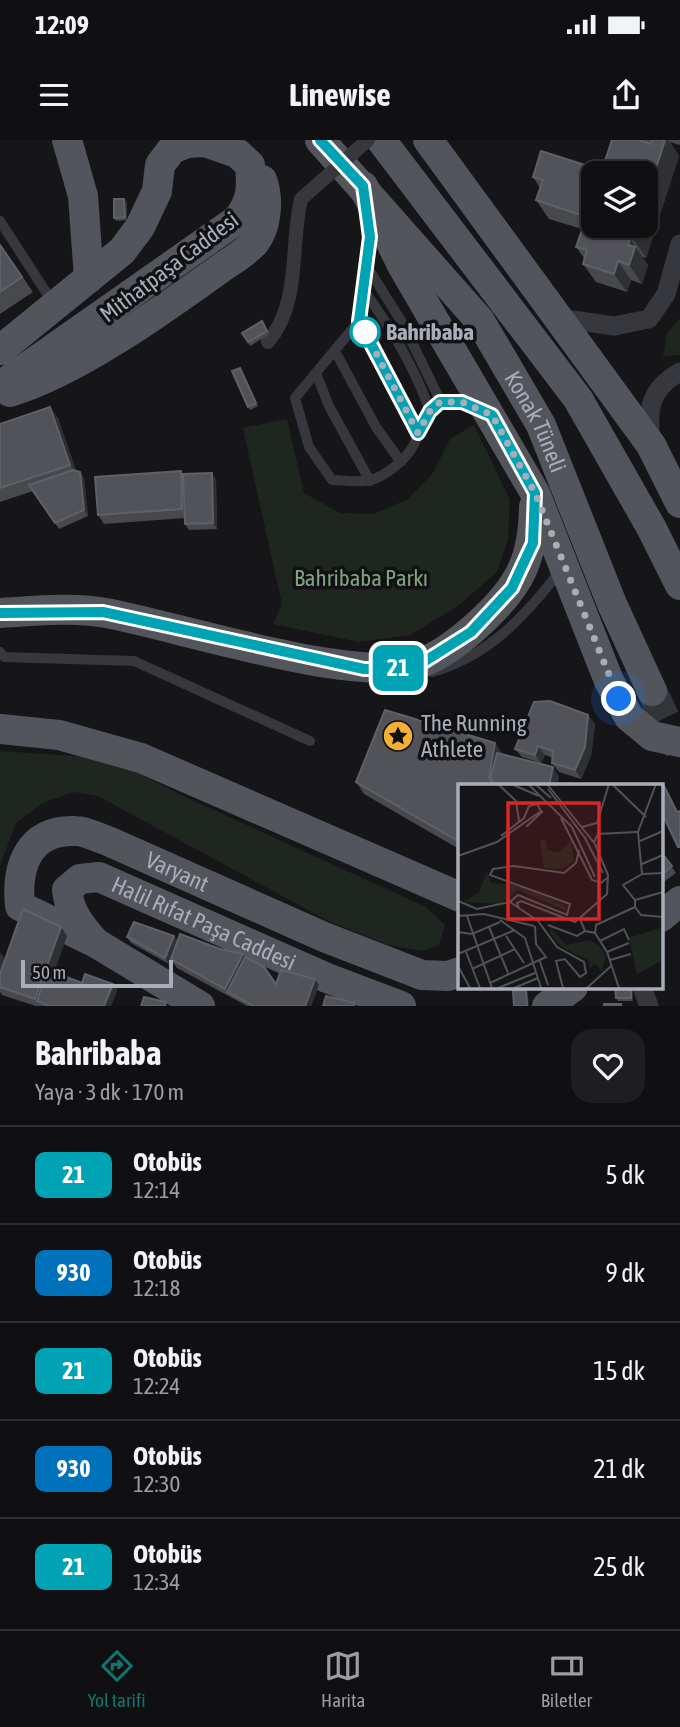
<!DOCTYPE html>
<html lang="tr">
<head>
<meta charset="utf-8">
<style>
  body { margin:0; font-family:"Asap Condensed",sans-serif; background:#1e1e20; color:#f1f3f6; height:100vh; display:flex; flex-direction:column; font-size:26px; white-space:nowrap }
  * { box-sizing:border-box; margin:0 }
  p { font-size:23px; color:#9c9d9f }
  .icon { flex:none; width:38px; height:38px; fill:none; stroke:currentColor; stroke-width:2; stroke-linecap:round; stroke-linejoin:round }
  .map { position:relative; height:866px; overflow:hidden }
  .details { display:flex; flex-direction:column; background:#101012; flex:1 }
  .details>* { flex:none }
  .badge { padding:0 14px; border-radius:10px; font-size:24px; line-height:46px }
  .tools { position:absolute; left:581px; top:21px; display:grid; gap:14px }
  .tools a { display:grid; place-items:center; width:77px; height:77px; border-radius:14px; background:#101012; box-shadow:0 2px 5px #0004,0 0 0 2px #303032; font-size:35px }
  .scale { position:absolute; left:21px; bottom:18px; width:152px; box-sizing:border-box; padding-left:7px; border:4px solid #a8adb8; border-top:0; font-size:19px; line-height:24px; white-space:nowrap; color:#a8adb8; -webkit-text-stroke:5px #111113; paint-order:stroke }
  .you { position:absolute; width:35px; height:35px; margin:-18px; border:5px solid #fff; border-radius:50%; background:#1a73e8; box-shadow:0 0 0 10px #1a73e833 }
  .map>.badge { position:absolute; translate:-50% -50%; box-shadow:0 0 0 4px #fff }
  .round { display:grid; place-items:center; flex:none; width:74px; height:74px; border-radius:21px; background:#1e1e20 }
  .headline { display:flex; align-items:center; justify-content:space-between; height:119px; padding:0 35px }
  h1 { font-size:33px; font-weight:700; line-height:52px }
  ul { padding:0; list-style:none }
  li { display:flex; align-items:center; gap:21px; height:98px; padding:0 35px; border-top:2px solid #303032 }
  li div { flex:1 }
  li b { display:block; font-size:26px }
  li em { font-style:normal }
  li .badge { min-width:77px; font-weight:700; text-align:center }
  .status { display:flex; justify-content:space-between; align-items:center; height:49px; padding:0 35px; background:#101012; direction:ltr }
  .status svg { height:19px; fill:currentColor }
  header { display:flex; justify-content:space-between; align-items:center; height:91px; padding:0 35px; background:#101012; font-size:32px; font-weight:700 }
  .menu { display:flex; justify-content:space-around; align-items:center; height:98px; border-top:2px solid #303032; background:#101012; font-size:19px; color:#9c9d9f }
  .menu a { display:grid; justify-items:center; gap:4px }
  .menu .on { color:#0f766e }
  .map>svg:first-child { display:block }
  .green { fill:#1e261f }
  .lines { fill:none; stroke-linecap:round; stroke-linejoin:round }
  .primary-tunnel { stroke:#333438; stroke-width:30; stroke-dasharray:30 15; stroke-linecap:butt }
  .service { stroke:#37383d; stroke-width:10 }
  .minor { stroke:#37383d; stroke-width:19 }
  .primary { stroke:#53555c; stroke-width:30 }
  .pedestrian-bridge { stroke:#37383d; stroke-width:14 }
  .wall { fill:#47494d }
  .shaded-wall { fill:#2f3033 }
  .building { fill:#525359; stroke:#5f6168; stroke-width:2 }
  .line-casing { stroke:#fff; stroke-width:16 }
  .line { stroke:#00a3b4; stroke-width:10 }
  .walk { stroke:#a8adb8; stroke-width:7; stroke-dasharray:0 12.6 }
  .stop-dot { fill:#fff; stroke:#00a3b4; stroke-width:3.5 }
  .labels { text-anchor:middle; stroke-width:7; stroke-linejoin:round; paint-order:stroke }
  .street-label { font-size:23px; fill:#a8adb8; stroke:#111113 }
  .stop-label { font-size:23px; font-weight:bold; fill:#a8adb8; stroke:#111113; text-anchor:start }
  .park-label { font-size:23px; fill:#7fa381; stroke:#111113 }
  .poi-label { font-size:23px; fill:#a8adb8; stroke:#111113; text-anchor:start }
  .inset-road { fill:none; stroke:#505258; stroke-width:2 }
  .view { fill:#d62828; fill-opacity:0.15; stroke:#d62828; stroke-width:3.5 }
  .inset-edge { fill:none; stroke:#a8adb8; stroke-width:3.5 }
</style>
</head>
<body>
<div class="status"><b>12:09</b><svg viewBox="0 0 49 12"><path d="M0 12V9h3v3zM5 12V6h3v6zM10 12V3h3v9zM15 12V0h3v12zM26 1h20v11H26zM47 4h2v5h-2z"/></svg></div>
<header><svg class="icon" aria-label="menu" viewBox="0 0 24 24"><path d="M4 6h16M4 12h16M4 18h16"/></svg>Linewise<svg class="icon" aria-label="share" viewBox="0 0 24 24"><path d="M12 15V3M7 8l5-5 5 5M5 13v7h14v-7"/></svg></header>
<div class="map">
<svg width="680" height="866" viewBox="0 0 680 866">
  <rect width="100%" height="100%" fill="#161618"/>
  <path class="green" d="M680 178V215L663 217 667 193Z
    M287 279 304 353 340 373 374 374 408 359 433 333 450 299 474 285 510 360 508 400 497 432 458 466 410 495 359 502 273 484 282 464 243 288Z
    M0 611 75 616 123 625 183 656 426 767 445 785 439 805 422 811 388 805 328 781 98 656 74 652 42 663 16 683 0 726Z"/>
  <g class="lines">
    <path class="primary-tunnel" d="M652 551 680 610"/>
    <path class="service" d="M0 81 53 163
      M369 81 368 128 359 181 295 258 309 307 332 340C343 340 360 343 371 340 385 336 406 320 413 306 430 276 432 248 475 268
      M368 128 403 184 441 262
      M364 150C391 189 414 226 430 271
      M359 181 418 293
      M335 211 376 287 401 322
      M316 233 329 266 370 341
      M0 512 4 517 134 521 310 601
      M432 532C489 516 525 476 560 431"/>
    <path class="minor" d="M559 178 614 186 649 179 666 154 680 104
      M651 301C647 268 650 249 680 232
      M642 847 649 866"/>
    <g class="primary">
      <path d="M67 0 83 56 89 138"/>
      <path id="s1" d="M320 0 480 181 541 285 612 464 652 551"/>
      <path d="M381 0 578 259 652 389 680 445"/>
      <path d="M428 0 651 305 680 363"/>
      <path d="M363 46 403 127 535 353 609 541 629 577 652 596 680 602"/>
      <path d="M0 210 122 111 140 87 157 51 160 25 172 9 187 3 205 2 237 13 250 25C252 48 252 60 238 79L0 246"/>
      <path d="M10 252C76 232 160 172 217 131 229 122 246 113 255 102 267 87 269 58 262 40"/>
      <path d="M0 473C34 471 72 467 106 473 178 486 362 547 423 522 446 513 466 496 484 479 521 444 533 418 534 367"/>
      <path d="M0 589 59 595 141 618 460 757"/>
      <path d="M661 777 680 761"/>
      <path id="s2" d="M93 800C80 785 69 771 67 750L80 739 99 737 327 838 401 866"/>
      <path id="s3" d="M200 866 96 803 20 766C16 727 28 689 76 691 86 691 98 698 108 701L324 797 422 835 448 836 460 832"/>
      <path d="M547 866 573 847"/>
    </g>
    <path class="pedestrian-bridge" d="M268 202C301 163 290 106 301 59L368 0"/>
  </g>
  <path class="wall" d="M612 0H680V5L670 2 679 16 646 118 643 117V118L648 125 642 144 631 140 627 152 596 142 583 124 584 118 576 107 582 89 549 79 536 60 540 48 533 37 591 27 595 33H593V86H646Z
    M127 62V80L116 81 114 78Z
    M0 104 33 152 0 174Z
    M262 181 270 194 250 206 242 193Z
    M240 228 258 266 250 270 248 267Z
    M50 267 58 278 76 331 80 332 84 338 88 376 59 389 33 351 0 362V284Z
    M183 334 216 339 217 389 189 390 185 384V378L104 384 98 375Z
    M588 575 595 584 591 616 581 639 559 632 552 623 553 618 545 615 541 623 522 617 515 609Z
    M495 603 503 615 559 636 557 646H459V709L364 654 356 642Z
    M661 712 676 733 661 744Z
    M61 787 67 796 54 832 82 843 113 844 117 850 111 866H36L2 855 0 852V813L4 818V824Z
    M174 796 177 801 243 814 276 844 319 845 311 866H247L177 828 171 820 169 824 131 803 127 797Z
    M615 847H633V861H618L616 858Z"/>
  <path class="shaded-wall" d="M655 0H668L679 16 646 118 633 99 637 86H646V60Z
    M591 27 595 33H593V57L585 45Z
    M124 59 127 62V80L125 77Z
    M630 98 648 125 642 144 629 125 628 105Z
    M618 121 631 140 627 152 614 134Z
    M50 267 58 278 78 336 70 325Z
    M181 331 188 340 189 378 182 369Z
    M80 332 84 338 88 376 84 370Z
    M212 333 216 339 217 389 213 383Z
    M588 575 595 584 591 616 581 639 575 630Z
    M495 603 503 614 497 646H489V637Z
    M538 606 545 615 541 623 535 615Z
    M553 627 559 636 557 646H549Z
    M664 646 668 652 680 677 677 672Z
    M61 787 67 796 42 864 37 861 35 859Z
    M174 796 178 803 169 824 165 818Z
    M0 813 4 818 3 847 0 843Z
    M243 814 250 823 227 852 225 849Z
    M315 839 319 845 311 866H305Z
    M113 844 117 850 111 866H104Z
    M631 847H633V861L631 858Z
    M526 850 528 854 529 866H527Z"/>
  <path class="building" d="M612 0H639L651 4 652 0H665L646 60V33H601Z
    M541 11 591 27 585 45 593 48V79L536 60 543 40 533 37Z
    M114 59H124L125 77 114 78Z
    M596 86H637L633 99 630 98 628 105 635 107 629 125 618 121 614 134 583 124 587 110 576 107 583 87 595 91Z
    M0 105 22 137 0 152Z
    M262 181 267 191 248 202 242 193Z
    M240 228 256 263 248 267 232 231Z
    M50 267 70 325 0 348V284Z
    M73 330 80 332 84 370 55 383 29 345Z
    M181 331 182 369 98 375 95 337Z
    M212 333 213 383 185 384 183 334Z
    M550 561 588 575 585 607 575 630 552 623 553 611 538 606 535 615 515 609 534 562Z
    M385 570 495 603 489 637 492 641 489 646H459V698L458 701 356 642Z
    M497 613 553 627 549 646H492L493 643 490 640Z
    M664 646 677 672 680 671V707H678L661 671V648Z
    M661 712 672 726 661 735Z
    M23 769 61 787 35 859 0 847V834Z
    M134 782 174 796 165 818 127 797Z
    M180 794 220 809 243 814 225 849 171 819Z
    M245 817 264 827 276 844 281 830 315 839 305 866H254L227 852Z
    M48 830 82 843 85 834 113 844 104 866H49L37 861Z
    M615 847H631V858H616Z
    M526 850 527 866H514L513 851Z
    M326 856 355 863 354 866H323Z
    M144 857 166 862 165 866H141Z
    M604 864H621V866H604Z"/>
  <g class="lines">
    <g class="line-casing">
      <path id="line" d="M0 473 103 472 364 529H392L422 523 471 492 512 448 533 403 535 353 492 275 462 262H440L430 271 418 293 359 181 370 97 363 46 320 0"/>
    </g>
    <use href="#line" class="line"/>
    <path class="walk" d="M365 192 418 293 430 271 440 262H462L492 275 535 353 619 559"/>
  </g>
  <defs>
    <g id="sight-disc" transform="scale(1.575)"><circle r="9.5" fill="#f2b134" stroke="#111113"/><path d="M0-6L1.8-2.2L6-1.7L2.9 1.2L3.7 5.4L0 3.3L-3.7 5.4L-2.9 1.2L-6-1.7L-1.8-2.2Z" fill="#111"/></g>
  </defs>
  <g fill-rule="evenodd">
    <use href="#sight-disc" x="398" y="596"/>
  </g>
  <circle class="stop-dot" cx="365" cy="192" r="14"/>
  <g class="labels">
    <g class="street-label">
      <text transform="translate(169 127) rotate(-37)" y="8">Mithatpaşa Caddesi</text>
      <text dy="8" stroke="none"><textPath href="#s1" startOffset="357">Konak Tüneli</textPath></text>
      <text dy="8" stroke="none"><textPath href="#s3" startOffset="425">Varyant</textPath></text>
      <text dy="8" stroke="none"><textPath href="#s2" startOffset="208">Halil Rıfat Paşa Caddesi</textPath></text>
    </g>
    <g class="stop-label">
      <text x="386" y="200">Bahribaba</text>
    </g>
    <g class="park-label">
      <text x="361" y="446">Bahribaba Parkı</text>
    </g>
    <g class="poi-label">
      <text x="421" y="591">The Running<tspan x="421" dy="26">Athlete</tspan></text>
    </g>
  </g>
  <g transform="translate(458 644)">
    <rect width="205" height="205" fill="#161618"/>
    <path d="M88 56 90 66 100 69 113 57 116 77 104 85 86 84 82 57ZM29 88 33 99 60 101 107 121 108 127 60 106 43 120 6 118 21 108ZM205 143V176L179 190 171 154ZM94 145 108 161 132 156 142 163 148 172 144 187 136 179 132 185 130 176 104 163 91 148Z" fill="#1e261f"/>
    <path class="inset-road" d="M40 0 58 17 61 37M53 0 81 12M70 0 114 43 137 93M77 0 93 14M154 0 188 33M90 5 127 54 145 89M103 34 134 96 143 99 149 94M68 43 85 27M124 43 139 39 151 0M43 52 66 34 71 22M182 57 205 47M136 58 140 50 179 48M0 72 39 58 83 27 79 20 71 22M184 80 205 71M184 90 205 89M177 116 205 108M0 117 19 125 52 118M177 123 183 131 205 133M61 124 59 119 63 117 117 138 149 110 150 91 137 60 89 0M0 132 26 130 76 142M9 132 34 204M122 135 127 147 137 149 149 168 161 204M42 136 67 154 83 204M90 141 119 152 127 147M31 143 50 189M0 148 14 150 42 138M137 149 138 141 177 123V116L165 101 184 90 180 48 198 0M48 152 66 179M142 157 166 145 171 156M8 168 22 204M149 168 171 159M0 170 57 146M81 175 90 201M152 176 173 170M0 182 12 204M14 185 57 165M32 199 88 173 78 160 77 142M40 204 77 189M56 204 80 194M105 204 98 177 107 175 122 193 128 189 126 178 99 163 80 137 52 118 60 111 109 131 112 120 32 91 35 85 56 82 106 89 118 79 121 66M129 204 153 182"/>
    <path class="view" d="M50 19H141V135H50Z"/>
    <rect width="205" height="205" class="inset-edge"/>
  </g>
</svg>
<div class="tools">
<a><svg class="icon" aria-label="layers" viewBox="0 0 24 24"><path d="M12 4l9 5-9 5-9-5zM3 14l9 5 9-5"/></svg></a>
</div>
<div class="scale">50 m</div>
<div class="you" style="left:619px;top:559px"></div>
<b class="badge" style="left:398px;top:528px;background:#00a3b4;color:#fff">21</b>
</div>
<section class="details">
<div class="headline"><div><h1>Bahribaba</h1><p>Yaya · 3 dk · 170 m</p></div><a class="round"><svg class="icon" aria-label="heart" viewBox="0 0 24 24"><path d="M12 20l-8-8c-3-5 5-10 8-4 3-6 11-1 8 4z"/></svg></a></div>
<ul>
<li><span class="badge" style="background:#00a3b4;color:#fff">21</span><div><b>Otobüs</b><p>12:14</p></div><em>5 dk</em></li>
<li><span class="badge" style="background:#0072bc;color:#fff">930</span><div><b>Otobüs</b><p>12:18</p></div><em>9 dk</em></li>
<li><span class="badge" style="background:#00a3b4;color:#fff">21</span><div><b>Otobüs</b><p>12:24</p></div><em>15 dk</em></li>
<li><span class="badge" style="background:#0072bc;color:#fff">930</span><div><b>Otobüs</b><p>12:30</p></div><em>21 dk</em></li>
<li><span class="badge" style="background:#00a3b4;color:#fff">21</span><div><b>Otobüs</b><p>12:34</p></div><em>25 dk</em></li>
</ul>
</section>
<nav class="menu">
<a class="on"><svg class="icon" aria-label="directions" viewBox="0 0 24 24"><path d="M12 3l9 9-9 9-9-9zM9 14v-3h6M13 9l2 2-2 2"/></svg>Yol tarifi</a>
<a><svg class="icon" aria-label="map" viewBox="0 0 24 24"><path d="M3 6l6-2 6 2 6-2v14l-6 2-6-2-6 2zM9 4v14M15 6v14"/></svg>Harita</a>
<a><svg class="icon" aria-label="tickets" viewBox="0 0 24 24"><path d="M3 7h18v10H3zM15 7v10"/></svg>Biletler</a>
</nav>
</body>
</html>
